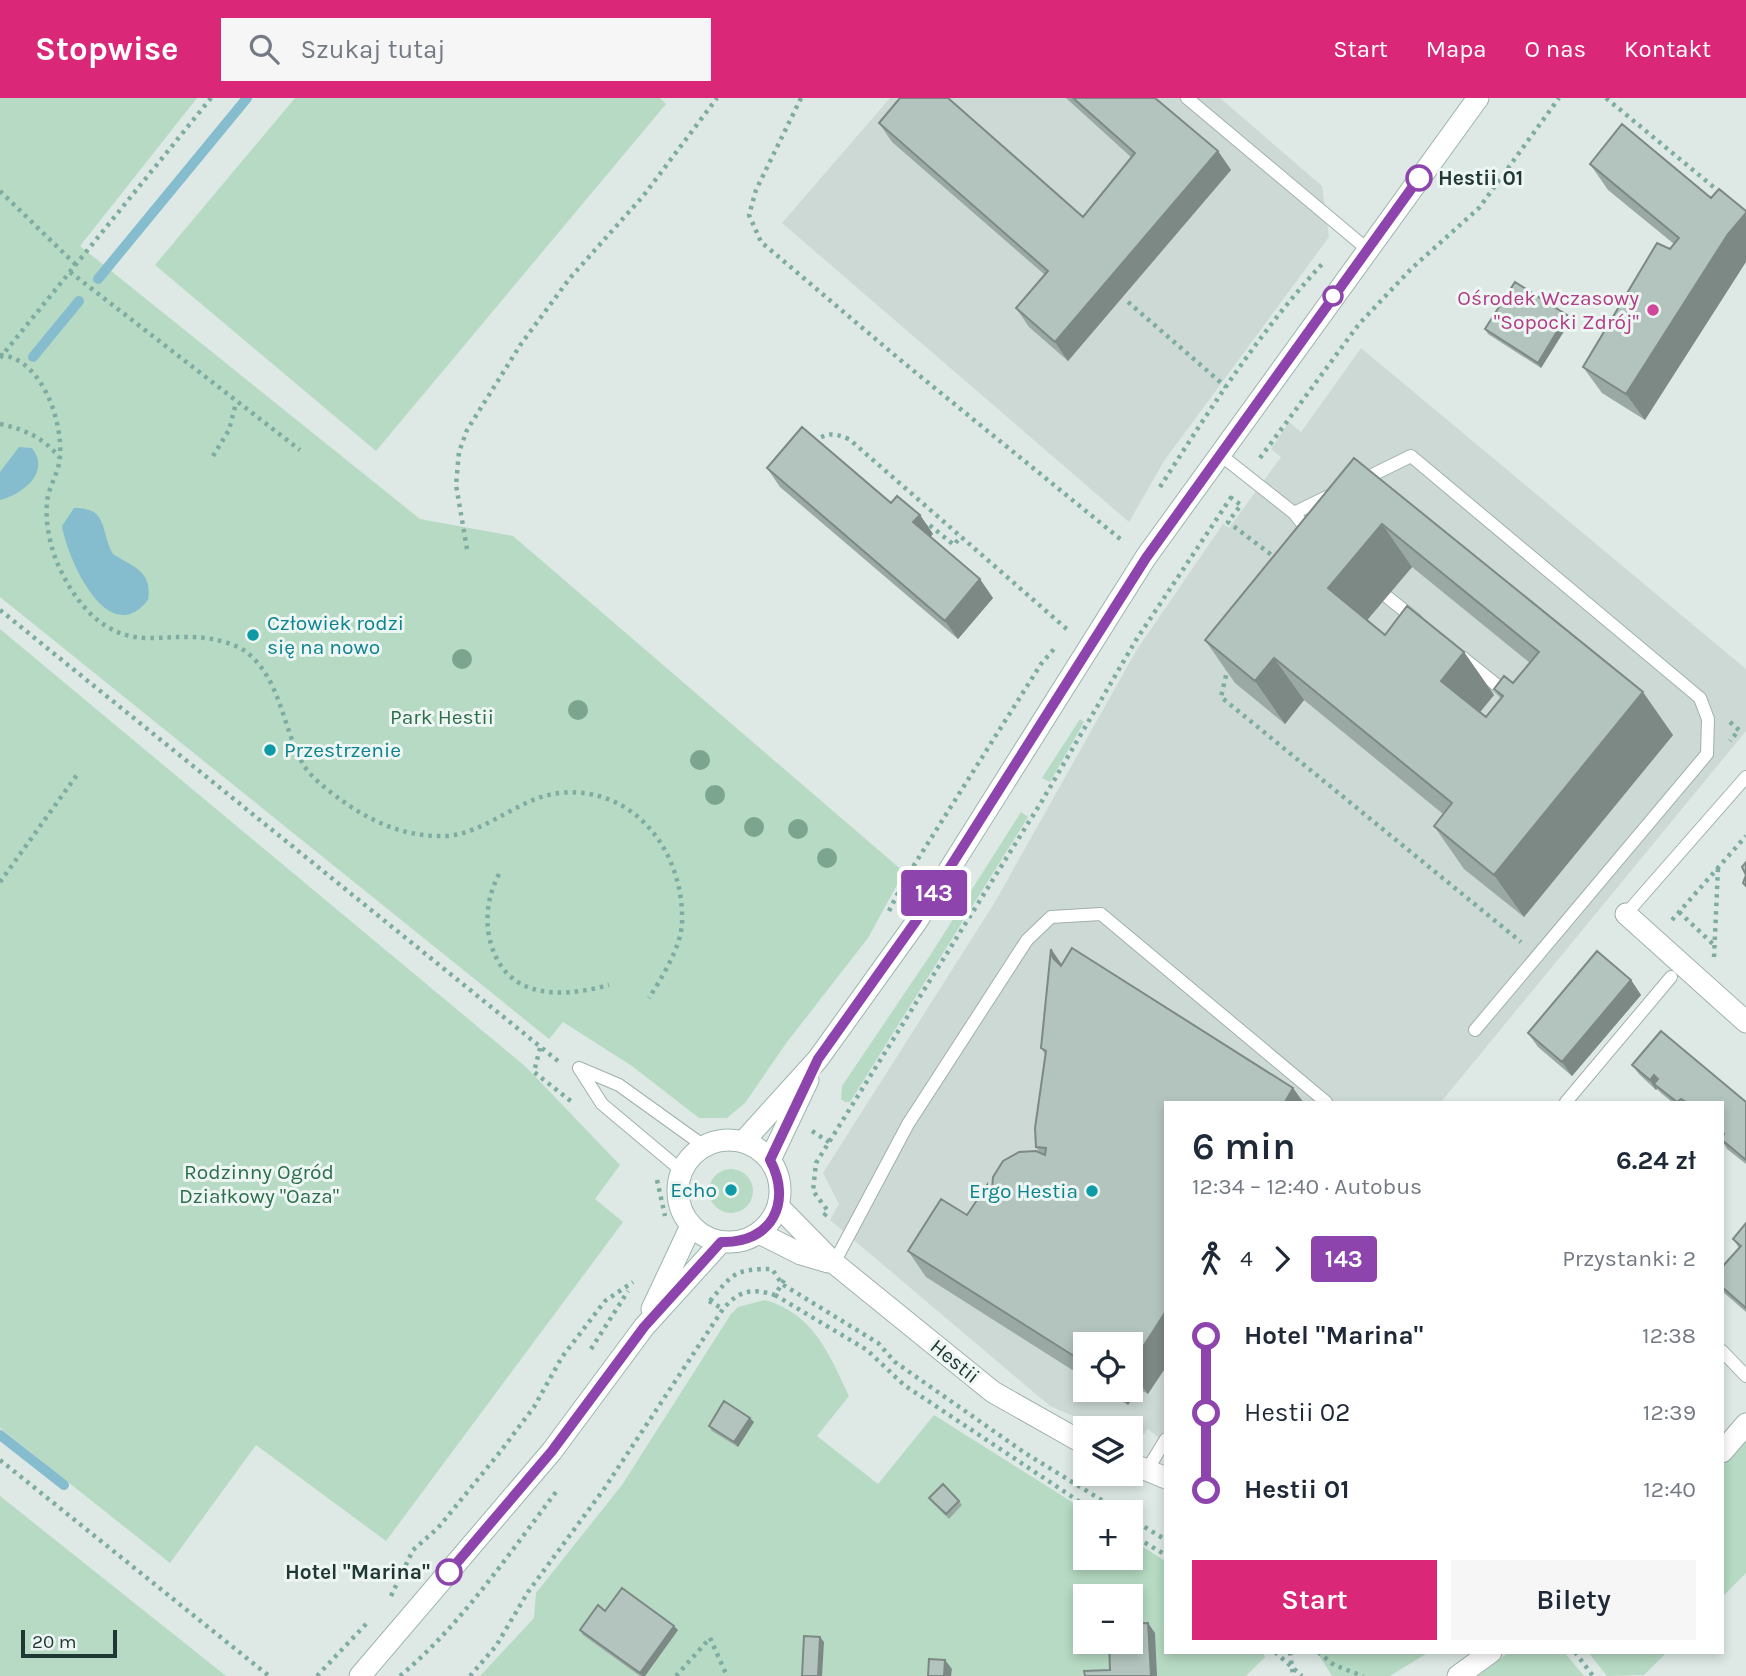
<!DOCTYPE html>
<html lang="pl">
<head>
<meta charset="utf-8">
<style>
  body { margin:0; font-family:Karla,sans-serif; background:#f6f6f7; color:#1f2937; height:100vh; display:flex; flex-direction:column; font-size:26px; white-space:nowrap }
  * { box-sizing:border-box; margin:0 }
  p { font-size:23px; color:#747a83 }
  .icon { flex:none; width:38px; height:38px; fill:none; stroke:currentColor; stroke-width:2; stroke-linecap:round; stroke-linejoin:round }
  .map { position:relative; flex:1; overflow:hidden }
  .drawer { position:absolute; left:1164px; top:1003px; width:560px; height:553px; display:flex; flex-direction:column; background:#fff; border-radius:0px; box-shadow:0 4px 10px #0003 }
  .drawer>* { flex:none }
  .badge { padding:0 14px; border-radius:5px; font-size:24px; line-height:46px }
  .controls { position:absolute; left:1073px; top:1234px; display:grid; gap:14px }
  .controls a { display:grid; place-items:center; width:70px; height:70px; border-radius:0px; background:#fff; box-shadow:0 4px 10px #0003; font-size:35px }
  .scale { position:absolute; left:21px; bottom:18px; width:96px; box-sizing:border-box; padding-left:7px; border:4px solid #203834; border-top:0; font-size:19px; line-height:24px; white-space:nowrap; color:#203834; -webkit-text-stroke:5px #eef6f3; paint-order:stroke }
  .map>.badge { position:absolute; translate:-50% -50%; box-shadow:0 0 0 4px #fff }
  .legs { display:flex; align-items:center; gap:10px; height:77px; padding:0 28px; font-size:23px }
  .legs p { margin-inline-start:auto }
  .headline { display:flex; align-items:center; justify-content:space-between; height:119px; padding:0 28px }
  h1 { font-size:38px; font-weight:600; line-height:52px }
  .action { display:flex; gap:14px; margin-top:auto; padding:14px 28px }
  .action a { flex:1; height:80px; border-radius:0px; background:#db2777; color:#fff; font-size:28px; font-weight:600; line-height:80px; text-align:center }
  .action a+a { background:#f6f6f7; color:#1f2937 }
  ul { padding:0 28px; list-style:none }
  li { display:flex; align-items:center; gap:24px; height:77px; font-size:26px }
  li i { display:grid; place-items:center; width:10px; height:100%; margin:0 9px; background:currentColor }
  li i::after { content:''; width:18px; height:18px; margin:-9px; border:5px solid; border-radius:50%; background:#fff }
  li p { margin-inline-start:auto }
  li:first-child i { background:linear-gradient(#0000 50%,currentColor 0) }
  li:last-child i { background:linear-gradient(currentColor 50%,#0000 0) }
  header { display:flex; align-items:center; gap:42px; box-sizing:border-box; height:98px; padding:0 35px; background:#db2777; color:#fff }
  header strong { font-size:33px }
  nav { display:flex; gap:38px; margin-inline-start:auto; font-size:24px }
  .search { width:490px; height:63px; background:#f6f6f7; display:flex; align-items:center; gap:18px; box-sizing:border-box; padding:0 24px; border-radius:0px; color:#747a83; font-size:26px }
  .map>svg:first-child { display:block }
  .built { fill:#ccd9d4; fill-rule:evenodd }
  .green { fill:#b6dac3; fill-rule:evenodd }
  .water { fill:#86bdce }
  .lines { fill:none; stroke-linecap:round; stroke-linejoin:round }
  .stream { stroke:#86bdce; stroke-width:10 }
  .lane-casing { stroke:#a1b0ac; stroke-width:14 }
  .street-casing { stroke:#a1b0ac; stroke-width:23 }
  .secondary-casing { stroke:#9db5ae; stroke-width:23 }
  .path { stroke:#7eaca2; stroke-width:4.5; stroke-dasharray:3.5 5; stroke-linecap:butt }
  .lane { stroke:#fff; stroke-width:12 }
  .street { stroke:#fff; stroke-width:21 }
  .secondary { stroke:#fff; stroke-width:21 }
  .tree { fill:#7ca590 }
  .wall { fill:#9aa9a3; fill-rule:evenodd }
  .shaded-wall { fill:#7d8985 }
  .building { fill:#b3c4be; stroke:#7d8985; stroke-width:2; fill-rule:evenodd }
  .line-1-casing { stroke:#fff; stroke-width:16 }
  .line-1 { stroke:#8e44ad; stroke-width:10 }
  .stop-1-dot { fill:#fff; stroke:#8e44ad; stroke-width:3.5 }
  .hotel-dot { fill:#d1479c; stroke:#eef6f3; stroke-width:2.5 }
  .culture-dot { fill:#0f9aa8; stroke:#eef6f3; stroke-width:2.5 }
  .labels { text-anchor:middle; stroke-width:6; stroke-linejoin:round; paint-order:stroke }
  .stop-label { font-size:21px; font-weight:bold; fill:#203834; stroke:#eef6f3; text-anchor:start }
  .hotel-label { font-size:21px; fill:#b23c85; stroke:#eef6f3; text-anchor:end }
  .culture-label { font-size:21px; fill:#0d838f; stroke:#eef6f3; text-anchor:start }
  .park-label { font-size:21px; fill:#2b6e4a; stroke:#eef6f3 }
  .street-label { font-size:21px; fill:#203834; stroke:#eef6f3 }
</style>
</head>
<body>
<header>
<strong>Stopwise</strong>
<div class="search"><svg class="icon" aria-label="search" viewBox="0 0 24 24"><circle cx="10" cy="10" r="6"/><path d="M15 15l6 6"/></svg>Szukaj tutaj</div>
<nav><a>Start</a><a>Mapa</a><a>O nas</a><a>Kontakt</a></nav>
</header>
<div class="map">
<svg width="1746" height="1578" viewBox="0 0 1746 1578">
  <rect width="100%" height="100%" fill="#dee9e5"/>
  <path class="built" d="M890 0H1220L1322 88 1329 139 1164 363 1129 424 782 125Z
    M1361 250 1746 571V633L1441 1004H1166L1165 1345 1148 1331 1136 1345 1131 1343 1130 1330H1101L1050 1308 868 1154 830 1122 839 1106 823 1075 995 804 1136 553 1223 426 1229 430 1281 359 1271 351 1289 324 1301 334ZM1085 1246H1130V1292H1085Z"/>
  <path class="green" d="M0 0H197L80 148 420 421 513 438 904 774 868 840 787 944 745 1005 727 1020H699L632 968 563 924 549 941 0 499Z
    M295 0H660L666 6 376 353 155 167Z
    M0 531 526 969 620 1067 595 1101 623 1124 386 1443 256 1347 170 1465 0 1330Z
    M1080 621 1084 624 1050 684 1042 680Z
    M1021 714 1028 719 850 1004H845L841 1001 842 988 931 856Z
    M709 1093a22 22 0 1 1 44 0a22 22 0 1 1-44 0Z
    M765 1202C814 1216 829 1256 849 1298L817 1338 878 1386 934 1317 1088 1414H1085V1460H1130L1131 1441 1165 1463 1166 1554H1263L1265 1559 1246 1578H480L534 1520 536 1495 622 1387 731 1216 738 1209ZM1085 1498H1130V1544H1085Z
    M1746 1339V1475L1722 1499V1369Z
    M0 1398 226 1578H0Z
    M1317 1554H1429L1390 1578H1332Z
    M1509 1554H1564L1584 1578H1478Z
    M1588 1554H1667L1644 1577 1607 1578Z"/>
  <path class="water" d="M19 349 32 350C51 374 23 396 0 402V374Z
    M74 410C109 409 100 434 113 456 133 469 153 473 148 502 108 553 67 460 62 428Z"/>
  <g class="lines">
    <path class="stream" d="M98 181 247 0
      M33 259 79 203
      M0 1337 64 1387"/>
    <g class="lane-casing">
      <path id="lane" d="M1187 0 1367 151
        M1218 355 1294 415 1312 438
        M1362 382 1411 358 1700 600 1708 621 1707 656 1475 932
        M1294 415 1333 396
        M1386 498 1416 522
        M1463 560 1509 597
        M1626 816 1746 679
        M579 970 619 987 704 1048
        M579 970 602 1006 682 1073
        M1566 1004 1671 879
        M834 1165 908 1026 1027 842 1051 819 1101 816 1326 1004
        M1722 1253 1746 1278
        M1147 1372 1166 1341"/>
    </g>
    <g class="street-casing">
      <path id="street" d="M1626 816 1746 924
        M778 1108 834 1165 993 1294 1085 1346
        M759 1135 801 1156 828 1164
        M1722 1354 1746 1326
        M1130 1365 1166 1380
        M1458 1578 1491 1554"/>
    </g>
    <g class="secondary-casing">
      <path id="secondary" d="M678 1093a51 51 0 1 1 102 0a51 51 0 1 1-102 0Z
        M743 1044 818 961 917 823 1146 459 1478 0
        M770 1062 808 982
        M652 1211 691 1128
        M360 1578 552 1353 644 1229 721 1144"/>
    </g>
    <path class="path" d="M801 0 756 92 749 117 761 144 904 265 1124 444
      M1606 0 1722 96
      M0 93 76 167
      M70 174 300 352
      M1128 204 1226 289
      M0 257C42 260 63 324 60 359 59 373 51 385 48 398 44 418 49 443 56 462 73 502 101 540 148 540 170 540 190 537 212 541 223 543 236 547 245 553 281 580 282 629 303 666 311 680 329 693 341 702 370 723 403 738 439 738 482 740 516 700 559 695 635 687 685 755 682 826 680 851 662 879 649 900
      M0 260 211 0
      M0 326C24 331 44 340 59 359
      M814 344C827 334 834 335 849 341L1069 533
      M213 358 229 332 236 305
      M1260 360 1359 226 1412 170 1479 110 1559 0
      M1160 389C1210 311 1260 233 1323 165
      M1230 399 1241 407 1228 424 1277 461
      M924 429 927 425 954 447 961 438
      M467 451 456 387 459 354 467 332 521 246 570 180 644 97 717 0
      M0 512 558 963
      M1228 569 1221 599 1521 844
      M1730 624 1739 632 1730 643
      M499 776C489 796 485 815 489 838 502 901 558 901 609 887
      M0 784 79 674
      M889 813 904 783 1041 566 1054 551
      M1679 814 1713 846
      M1672 822 1746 738
      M1714 859 1718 770
      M540 950 534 974 572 1004
      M812 1033 829 1044
      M657 1082 665 1118
      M824 1118 828 1113 813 1093 816 1065 1042 703 1136 542 1234 395
      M775 1197 867 1252 904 1287 1095 1414
      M709 1203 723 1211
      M710 1203C733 1175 735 1171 772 1171L782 1186 878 1245 895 1264 1025 1355 1121 1414
      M591 1251 628 1193
      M0 1362 269 1578
      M1130 1420 1166 1442
      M1130 1436 1166 1457
      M391 1498 413 1452 438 1430 500 1354 534 1309 562 1259 605 1203 633 1184
      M1275 1554 1302 1578
      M1290 1554 1293 1578
      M1318 1554 1334 1567 1363 1578
      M1575 1554 1593 1578
      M317 1578 367 1525
      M400 1578C461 1527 508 1457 556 1394
      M470 1578 496 1548 528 1494 604 1391 723 1211C739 1192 752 1190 775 1197L786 1179
      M676 1578 710 1540 727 1578"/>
    <use href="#lane" class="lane"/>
    <use href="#street" class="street"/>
    <use href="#secondary" class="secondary"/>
  </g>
  <g class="tree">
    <circle cx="462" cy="561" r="10"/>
    <circle cx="578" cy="612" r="10"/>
    <circle cx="700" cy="662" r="10"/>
    <circle cx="715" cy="697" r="10"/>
    <circle cx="754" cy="729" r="10"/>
    <circle cx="798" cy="731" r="10"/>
    <circle cx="827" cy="760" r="10"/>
  </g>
  <path class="wall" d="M1066 0H1155L1218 53 1231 72 1068 263 1029 229 1016 210 1045 177 892 44 879 25 1083 119 1132 60Z
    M1590 66 1711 100 1645 322 1602 295 1583 269 1674 146 1608 92Z
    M1567 217 1571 222 1541 270 1488 236 1485 231Z
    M1354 360 1673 637 1524 819 1464 771 1434 728 1443 716 1304 602 1285 626 1235 585 1205 542ZM1412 469 1530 565 1513 585 1494 591 1501 601 1486 619 1480 614 1494 597 1464 554 1385 537 1367 522Z
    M767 370 891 405 920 417 933 436 930 439 993 500 958 541 780 389Z
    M1051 851 1062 867 1293 990 1303 1004H1166L1148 1296 1139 1291 1128 1307 1104 1292H1130V1246H1085V1280L926 1179 908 1153 967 1117 987 1087 990 1092H992L1040 1055 1036 1049 1045 956 1041 950Z
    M1631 882 1641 897 1572 978 1538 949 1528 935Z
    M1632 967 1746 1004V1066L1727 1051 1724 1046 1723 1047H1722V1004H1672L1661 995 1657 991 1656 992 1639 976Z
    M1746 1125V1214L1722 1193V1169L1739 1150 1733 1141Z
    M754 1324 738 1349 712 1333 709 1328Z
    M929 1400 959 1403 962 1407 949 1421 933 1405Z
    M605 1513 678 1532 645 1578H640L583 1537 580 1532Z"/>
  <path class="shaded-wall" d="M1218 53 1231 72 1068 263 1055 244Z
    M1746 115V164L1645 322 1626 296 1728 136Z
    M1567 217 1571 222 1541 270 1538 265Z
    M920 417 933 436 926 443 913 424Z
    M1382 426 1412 469 1358 533 1328 490Z
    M980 481 993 500 958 541 945 523Z
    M1464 554 1494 597 1471 625 1441 583Z
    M1274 560 1304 602 1285 626 1255 583Z
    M1643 594 1673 637 1524 819 1494 777Z
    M1051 851 1069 877 1053 860Z
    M1631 882 1641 897 1572 978 1562 964Z
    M1654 977 1661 987 1654 986 1657 991 1656 992 1650 982Z
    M1293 990 1303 1004H1285Z
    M1166 1213V1269L1148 1296 1130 1271V1269Z
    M1130 1278 1139 1291 1128 1307 1117 1292H1130Z
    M750 1320 754 1324 738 1349 734 1344Z
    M1148 1525 1155 1535 1157 1578H1151Z
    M674 1528 678 1532 645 1578H642L640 1575Z
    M820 1539 824 1544 822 1578H818Z
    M945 1562 952 1571 951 1578H944Z"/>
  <path class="building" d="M900 0H948L1083 119 1135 55 1073 0H1155L1218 53 1055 244 1016 210 1048 173 879 25Z
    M1622 26 1711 100 1719 91 1746 113V115L1728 136 1626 296 1583 269 1657 145 1670 151 1679 140 1590 66Z
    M1515 184 1567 217 1538 265 1485 231Z
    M802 329 891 405 897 398 920 417 913 424 980 481 945 523 767 370Z
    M1354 360 1643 594 1494 777 1434 728 1452 705 1274 560 1255 583 1205 542ZM1382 426 1539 554 1513 585 1504 578 1494 591 1503 598 1486 619 1441 583 1464 554 1407 508 1385 537 1328 490Z
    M1746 764V788L1743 785 1746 777 1742 769Z
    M1072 850 1293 990 1285 1004H1166V1213L1130 1269V1246H1085V1265L908 1153 941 1101 967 1117 987 1087V1092H992L993 1079 1003 1063 1019 1054 1036 1053 1045 1057 1046 1050 1036 1049 1035 1030 1046 953 1041 950 1051 851 1053 860 1061 868Z
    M1597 853 1631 882 1562 964 1528 935Z
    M1661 933 1746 1004V1062L1722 1042V1039L1724 1036 1722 1035V1004H1686L1681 1001 1677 1004 1654 986 1658 981 1654 977 1650 982 1632 967Z
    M1746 1125V1210L1722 1189V1169L1741 1148 1733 1141Z
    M724 1303 750 1320 734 1344 709 1328Z
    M943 1386 959 1403 946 1416 929 1400Z
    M622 1490 674 1528 640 1575 580 1532 598 1507 605 1513Z
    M1148 1525 1151 1578H1085L1084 1573 1110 1572 1109 1544H1130V1526Z
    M804 1538 820 1539 818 1578H802Z
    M929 1561 945 1562 944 1578H928Z"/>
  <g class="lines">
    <g class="line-1-casing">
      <path id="line-1" d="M449 1474 552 1353 644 1229 721 1144C771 1146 793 1105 770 1062L818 961 916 823 1146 460 1419 80"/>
    </g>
    <use href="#line-1" class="line-1"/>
  </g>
  <g class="stop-1-dot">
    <circle cx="1419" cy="80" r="12"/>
    <circle cx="1333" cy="198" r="9"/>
    <circle cx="449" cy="1474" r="12"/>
  </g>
  <circle class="hotel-dot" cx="1653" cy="212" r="7"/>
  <g class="culture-dot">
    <circle cx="253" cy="537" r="7"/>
    <circle cx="270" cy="652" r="7"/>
    <circle cx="731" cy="1092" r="7"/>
    <circle cx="1092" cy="1093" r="7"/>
  </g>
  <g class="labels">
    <g class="stop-label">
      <text x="1438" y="87">Hestii 01</text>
      <text x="430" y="1481" text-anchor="end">Hotel "Marina"</text>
    </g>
    <g class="hotel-label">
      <text x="1639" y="207">Ośrodek Wczasowy<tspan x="1639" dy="24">"Sopocki Zdrój"</tspan></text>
    </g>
    <g class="culture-label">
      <text x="267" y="532">Człowiek rodzi<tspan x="267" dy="24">się na nowo</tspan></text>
      <text x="284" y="659">Przestrzenie</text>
      <text x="717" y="1099" text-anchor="end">Echo</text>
      <text x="1078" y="1100" text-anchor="end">Ergo Hestia</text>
    </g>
    <g class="park-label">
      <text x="442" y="626">Park Hestii</text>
      <text x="259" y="1081">Rodzinny Ogród<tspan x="259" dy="24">Działkowy "Oaza"</tspan></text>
    </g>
    <g class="street-label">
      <text transform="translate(955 1263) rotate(39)" y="7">Hestii</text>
    </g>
  </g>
</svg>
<div class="controls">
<a><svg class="icon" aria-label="locate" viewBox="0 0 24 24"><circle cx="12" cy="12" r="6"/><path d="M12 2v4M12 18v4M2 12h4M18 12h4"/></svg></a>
<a><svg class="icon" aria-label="layers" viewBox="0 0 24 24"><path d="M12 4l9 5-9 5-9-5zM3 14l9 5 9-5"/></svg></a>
<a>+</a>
<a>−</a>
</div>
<div class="scale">20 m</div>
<b class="badge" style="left:934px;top:795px;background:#8e44ad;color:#fff">143</b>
<section class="drawer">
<div class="headline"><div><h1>6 min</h1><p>12:34 – 12:40 · Autobus</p></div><b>6.24 zł</b></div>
<div class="legs"><svg class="icon" aria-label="walk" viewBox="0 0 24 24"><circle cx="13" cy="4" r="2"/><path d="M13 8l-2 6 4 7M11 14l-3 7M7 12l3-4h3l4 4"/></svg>4<svg class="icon" aria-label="forward" viewBox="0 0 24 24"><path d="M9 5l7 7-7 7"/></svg><b class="badge" style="background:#8e44ad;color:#fff">143</b><p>Przystanki: 2</p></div>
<ul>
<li><i style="color:#8e44ad"></i><b>Hotel &quot;Marina&quot;</b><p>12:38</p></li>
<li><i style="color:#8e44ad"></i><span>Hestii 02</span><p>12:39</p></li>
<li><i style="color:#8e44ad"></i><b>Hestii 01</b><p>12:40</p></li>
</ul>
<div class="action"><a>Start</a><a>Bilety</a></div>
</section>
</div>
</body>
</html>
